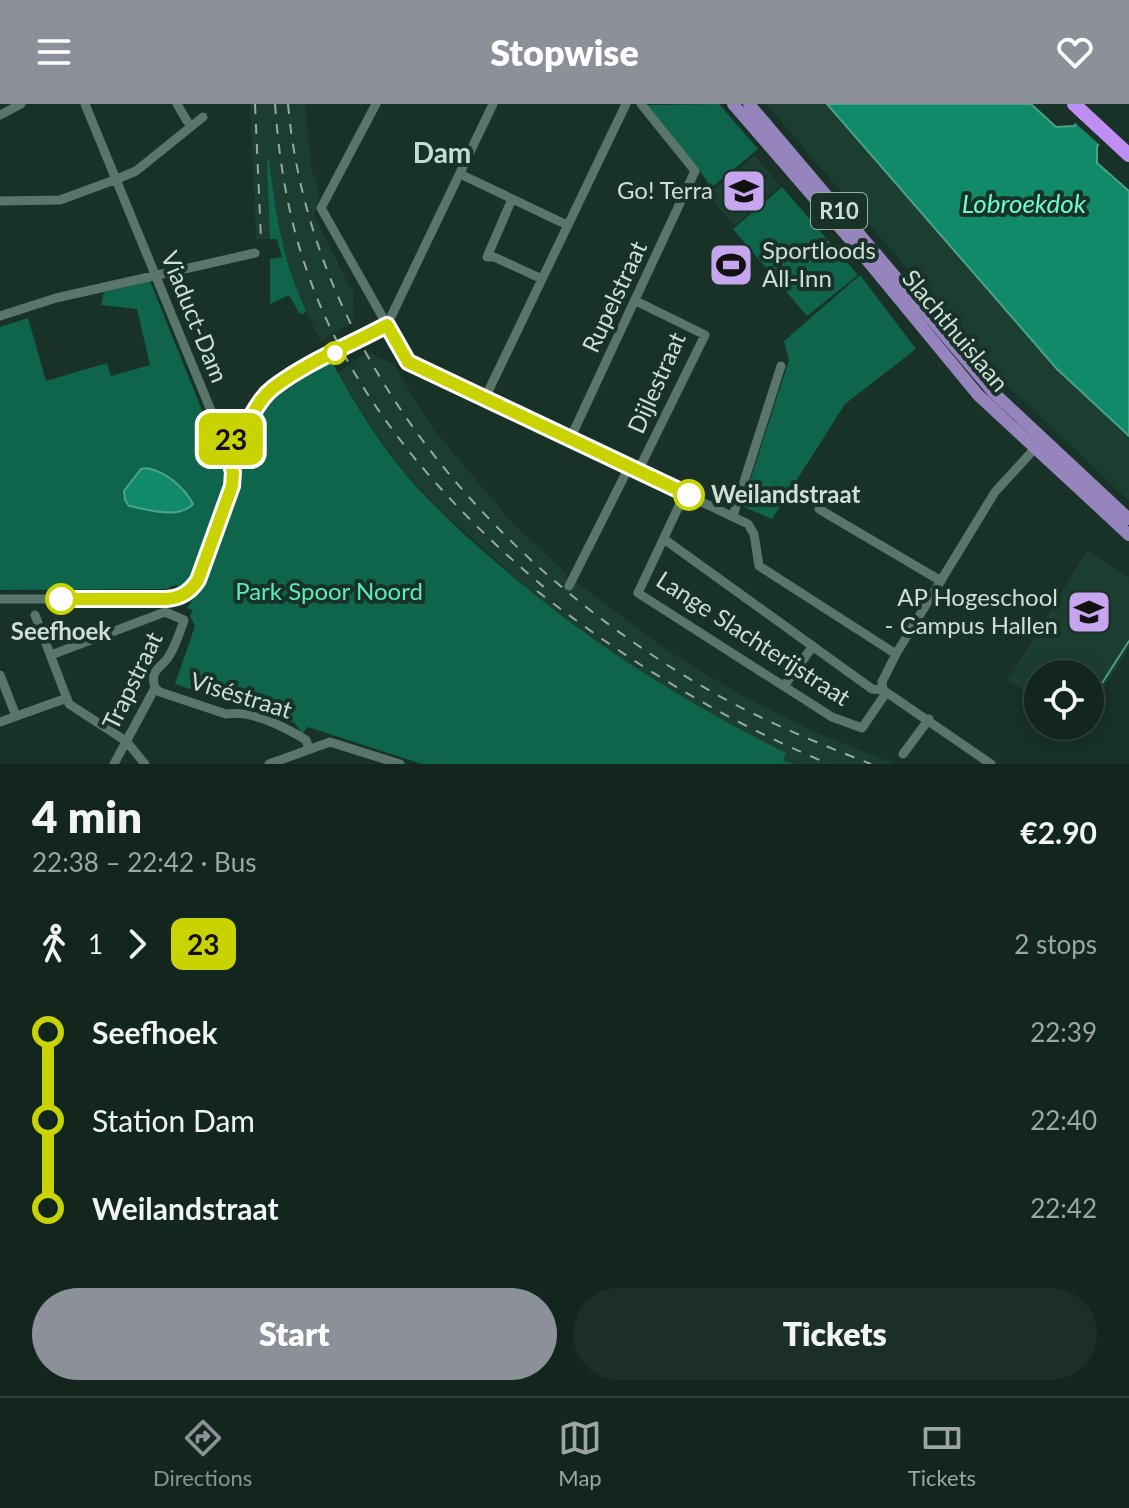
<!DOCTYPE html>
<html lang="en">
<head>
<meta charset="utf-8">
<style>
  body { margin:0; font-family:Lato,sans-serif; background:#1b2e27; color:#f1f3f6; height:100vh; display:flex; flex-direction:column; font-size:30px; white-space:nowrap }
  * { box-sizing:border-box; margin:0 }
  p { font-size:26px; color:#9ca5a4 }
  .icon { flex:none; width:44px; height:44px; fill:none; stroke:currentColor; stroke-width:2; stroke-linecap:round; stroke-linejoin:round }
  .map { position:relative; height:660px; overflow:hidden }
  .sheet { display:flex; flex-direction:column; background:#12261e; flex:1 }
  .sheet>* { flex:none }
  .badge { padding:0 16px; border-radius:12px; font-size:28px; line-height:52px }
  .tools { position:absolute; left:1024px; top:556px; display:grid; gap:16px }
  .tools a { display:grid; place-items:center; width:80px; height:80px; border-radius:50%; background:#12261e; box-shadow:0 4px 20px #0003,0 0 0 2px #31433c; font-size:40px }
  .map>.badge { position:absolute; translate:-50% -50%; box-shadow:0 0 0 4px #fff }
  .legs { display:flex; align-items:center; gap:12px; height:88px; padding:0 32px; font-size:26px }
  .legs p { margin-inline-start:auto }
  .head { display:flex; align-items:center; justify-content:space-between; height:136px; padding:0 32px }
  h1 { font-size:44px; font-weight:800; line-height:60px }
  .primary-button { display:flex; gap:16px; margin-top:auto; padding:16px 32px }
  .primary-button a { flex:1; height:92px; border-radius:48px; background:#8c9099; color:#fff; font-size:32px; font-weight:800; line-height:92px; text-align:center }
  .primary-button a+a { background:#1b2e27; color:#f1f3f6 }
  ul { padding:0 32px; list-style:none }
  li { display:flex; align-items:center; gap:28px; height:88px; font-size:30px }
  li i { display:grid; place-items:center; width:12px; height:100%; margin:0 10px; background:currentColor }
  li i::after { content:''; width:20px; height:20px; margin:-10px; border:6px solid; border-radius:50%; background:#12261e }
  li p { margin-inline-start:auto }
  li:first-child i { background:linear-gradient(#0000 50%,currentColor 0) }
  li:last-child i { background:linear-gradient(currentColor 50%,#0000 0) }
  header { display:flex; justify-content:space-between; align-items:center; height:104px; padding:0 32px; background:#8c9099; color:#fff; font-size:36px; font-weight:800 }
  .tab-bar { display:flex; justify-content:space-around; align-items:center; height:112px; border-top:2px solid #31433c; background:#12261e; font-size:22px; color:#9ca5a4 }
  .tab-bar a { display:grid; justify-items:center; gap:4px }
  .tab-bar .current { color:#8c9099 }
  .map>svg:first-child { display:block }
  .built { fill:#1b3e31 }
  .green { fill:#0f654c }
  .water { fill:#108a69; stroke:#49a38a; stroke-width:2 }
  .pier { fill:#183228 }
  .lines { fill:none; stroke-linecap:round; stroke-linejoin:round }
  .stream { stroke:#49a38a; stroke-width:2 }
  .minor { stroke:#5a756a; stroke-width:9 }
  .major { stroke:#9684bd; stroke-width:12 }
  .highway { stroke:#be8ef4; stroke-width:14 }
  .rail { stroke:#97a9a1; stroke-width:2; stroke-dasharray:10 10; stroke-linecap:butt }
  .line-1-casing { stroke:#fff; stroke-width:18 }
  .line-1 { stroke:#c8d300; stroke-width:12 }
  .stop-1-dot { fill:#fff; stroke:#c8d300; stroke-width:4 }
  .labels { text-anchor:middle; stroke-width:8; stroke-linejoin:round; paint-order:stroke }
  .shield { fill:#183228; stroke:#98aaa2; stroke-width:2 }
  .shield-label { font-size:22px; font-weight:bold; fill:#cfded7 }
  .poi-label { font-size:24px; fill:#cfded7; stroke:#183228; text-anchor:end }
  .street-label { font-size:24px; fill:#cfded7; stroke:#183228 }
  .stop-label { font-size:24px; font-weight:bold; fill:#cfded7; stroke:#183228; text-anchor:start }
  .park-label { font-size:24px; fill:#5cebbc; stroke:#183228 }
  .water-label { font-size:26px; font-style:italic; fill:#6efbcb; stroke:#183228 }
  .quarter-label { font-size:28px; font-weight:bold; fill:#c1e0d3; stroke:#183228 }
</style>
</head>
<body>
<header><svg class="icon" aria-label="menu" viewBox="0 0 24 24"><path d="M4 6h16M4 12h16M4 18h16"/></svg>Stopwise<svg class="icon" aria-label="heart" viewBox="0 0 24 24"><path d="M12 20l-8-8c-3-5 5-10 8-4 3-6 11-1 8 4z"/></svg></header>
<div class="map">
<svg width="1129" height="660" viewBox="0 0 1129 660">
  <rect width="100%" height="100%" fill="#183228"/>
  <path class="built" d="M250 0H305L312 68 317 76 319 92 314 112 354 190 353 221 351 219 321 238 306 207 299 209 279 154 282 153 277 135H256Z
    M766 0H827L1057 265 1129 333V397L1007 281Z
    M755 51 780 82 735 121 707 91Z
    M368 248 393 260 434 326 510 416 567 470 566 480 570 484 576 478 668 547 746 594 817 629 895 660H794L783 656 785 650 669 587 551 506 439 405 399 362 372 324 337 269Z
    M1087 447 1129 473V544L1090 607V570H1038V595L1008 576Z"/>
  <path class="green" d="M719 0 758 45 711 84 701 68 645 1Z
    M267 56H269C275 106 283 161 306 206L303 210 299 209 289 191 270 200V155L282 153 277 135H270Z
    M782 83 858 171 807 212 733 125Z
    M860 171 916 245 845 300 772 415 742 402 789 256 784 237Z
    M150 177 210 326 222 322 226 328H235L262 288 326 248C348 287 370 326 398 361 427 397 462 429 497 459 588 538 679 595 786 649L783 656 794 660H422L308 623 302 630 295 619 175 580 195 522 190 512 193 506 187 504 194 494 176 481 166 485 0 486V223L28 214 46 277 107 259 111 272 150 261 137 205 101 201 104 188Z"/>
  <path class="water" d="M827 0H1031L1056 23 1074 22 1094 0H1129V8L1097 42V59L1129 87V332L1057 265Z
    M147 364C166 368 184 383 193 400 179 416 147 405 129 402L125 396 124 387 141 365Z"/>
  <path class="pier" d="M1088 0H1129V14L1102 43 1073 17Z"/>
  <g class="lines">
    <path class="stream" d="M1090 598 1129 537"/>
    <path class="minor" d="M177 0 187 17
      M376 0 321 104 408 258 748 420 754 430 759 462 896 550
      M0 11 21 0
      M460 70 567 121
      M512 95 487 153H494L542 175
      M0 97 60 96 117 75 136 67 203 13
      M636 197 705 231 638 367
      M0 212 56 194 255 149
      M387 221 493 0
      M485 294 626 0
      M570 335 695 67 641 0
      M224 338 235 333 244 324 261 296 277 281 387 221
      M685 389 638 489 832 613 862 624 886 589
      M819 405 941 477
      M733 412 781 262
      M664 435 872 585 883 586
      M569 482 629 363
      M0 495H166L184 491 198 476 232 382 233 368 228 348 85 0
      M35 511 69 600 126 637 145 660
      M51 551 165 508 184 516C180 528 176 541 169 552 162 564 149 565 155 584L114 660
      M0 571 16 612
      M784 582 813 542
      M155 584 160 588 226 610C252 606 285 623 306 636L309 645
      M883 586 882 578 896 550 995 388 1038 341
      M883 586 991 660
      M0 618 67 594
      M903 650 929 615
      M269 660 330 638 400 660"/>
    <path class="major" d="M733 0 848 133 978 291 1129 431
      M749 0 994 289 1129 415"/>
    <path class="highway" d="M1074 0 1129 51"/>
    <path class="rail" d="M255 0 261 135
      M275 0C279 57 288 113 307 167 351 296 448 404 551 489
      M288 0C310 250 491 458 700 581 754 613 812 637 871 660
      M537 487C630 559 721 615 829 660"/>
  </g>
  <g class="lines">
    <g class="line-1-casing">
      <path id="line-1" d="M61 495H166C181 494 190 488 198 476L232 382 233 368 224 338C250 328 252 300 273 284 307 258 350 241 387 221L408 258 689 391"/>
    </g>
    <use href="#line-1" class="line-1"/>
  </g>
  <defs>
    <g id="school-square" transform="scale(2.3)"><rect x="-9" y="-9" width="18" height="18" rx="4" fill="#c7a6ef" stroke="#183228"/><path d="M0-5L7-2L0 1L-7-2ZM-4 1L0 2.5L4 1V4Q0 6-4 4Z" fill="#111"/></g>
    <g id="stadium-square" transform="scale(2.3)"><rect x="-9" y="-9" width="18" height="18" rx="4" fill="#c7a6ef" stroke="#183228"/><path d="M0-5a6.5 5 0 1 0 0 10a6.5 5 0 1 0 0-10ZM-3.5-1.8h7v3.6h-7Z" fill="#111"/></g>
    <g id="university-square" transform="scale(2.3)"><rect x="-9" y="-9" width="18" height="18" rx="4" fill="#c7a6ef" stroke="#183228"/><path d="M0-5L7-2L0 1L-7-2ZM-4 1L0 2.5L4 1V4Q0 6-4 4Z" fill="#111"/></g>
  </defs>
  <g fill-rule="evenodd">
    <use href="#school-square" x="744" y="87"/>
    <use href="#stadium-square" x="731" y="161"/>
    <use href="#university-square" x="1089" y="508"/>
  </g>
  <g class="stop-1-dot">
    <circle cx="335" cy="249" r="10"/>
    <circle cx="689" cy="391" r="14"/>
    <circle cx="61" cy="495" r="14"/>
  </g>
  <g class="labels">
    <rect class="shield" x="811" y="89" width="56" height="36" rx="6"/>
    <g class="shield-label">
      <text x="839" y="115">R10</text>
    </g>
    <g class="poi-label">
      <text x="713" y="95">Go! Terra</text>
      <text x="762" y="155" text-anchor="start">Sportloods<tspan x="762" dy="28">All-Inn</tspan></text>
      <text x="1058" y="502">AP Hogeschool<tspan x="1058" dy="28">- Campus Hallen</tspan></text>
    </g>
    <g class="street-label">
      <text transform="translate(615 193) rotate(-65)" y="8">Rupelstraat</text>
      <text transform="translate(194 213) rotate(68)" y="8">Viaduct-Dam</text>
      <text transform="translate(955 227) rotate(50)" y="8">Slachthuislaan</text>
      <text transform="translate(657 279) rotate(-66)" y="8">Dijlestraat</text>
      <text transform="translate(753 535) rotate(33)" y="8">Lange Slachterijstraat</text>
      <text transform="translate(133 577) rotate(-64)" y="8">Trapstraat</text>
      <text transform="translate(241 592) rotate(17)" y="8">Viséstraat</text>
    </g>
    <g class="stop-label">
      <text x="711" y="399">Weilandstraat</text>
      <text x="61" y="536" text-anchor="middle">Seefhoek</text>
    </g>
    <g class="park-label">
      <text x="329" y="496">Park Spoor Noord</text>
    </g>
    <g class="water-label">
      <text x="1024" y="109">Lobroekdok</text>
    </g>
    <g class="quarter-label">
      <text x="442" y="59">Dam</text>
    </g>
  </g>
</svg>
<div class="tools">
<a><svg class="icon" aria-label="locate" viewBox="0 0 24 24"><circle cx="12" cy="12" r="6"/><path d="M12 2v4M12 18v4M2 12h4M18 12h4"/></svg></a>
</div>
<b class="badge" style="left:231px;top:335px;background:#c8d300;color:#111">23</b>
</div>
<section class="sheet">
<div class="head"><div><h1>4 min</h1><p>22:38 – 22:42 · Bus</p></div><b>€2.90</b></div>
<div class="legs"><svg class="icon" aria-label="walk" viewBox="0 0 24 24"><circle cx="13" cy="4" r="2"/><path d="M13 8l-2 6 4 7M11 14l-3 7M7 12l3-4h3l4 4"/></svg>1<svg class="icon" aria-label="forward" viewBox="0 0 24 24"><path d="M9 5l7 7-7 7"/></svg><b class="badge" style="background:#c8d300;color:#111">23</b><p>2 stops</p></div>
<ul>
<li><i style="color:#c8d300"></i><b>Seefhoek</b><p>22:39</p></li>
<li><i style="color:#c8d300"></i><span>Station Dam</span><p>22:40</p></li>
<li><i style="color:#c8d300"></i><b>Weilandstraat</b><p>22:42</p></li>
</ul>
<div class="primary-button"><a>Start</a><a>Tickets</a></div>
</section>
<nav class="tab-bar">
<a class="current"><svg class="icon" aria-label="directions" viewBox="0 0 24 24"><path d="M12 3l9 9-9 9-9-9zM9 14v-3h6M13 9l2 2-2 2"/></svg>Directions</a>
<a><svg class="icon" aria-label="map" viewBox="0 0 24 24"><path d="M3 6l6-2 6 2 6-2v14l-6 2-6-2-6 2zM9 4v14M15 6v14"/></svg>Map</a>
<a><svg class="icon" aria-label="tickets" viewBox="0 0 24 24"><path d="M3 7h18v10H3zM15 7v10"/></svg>Tickets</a>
</nav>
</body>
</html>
